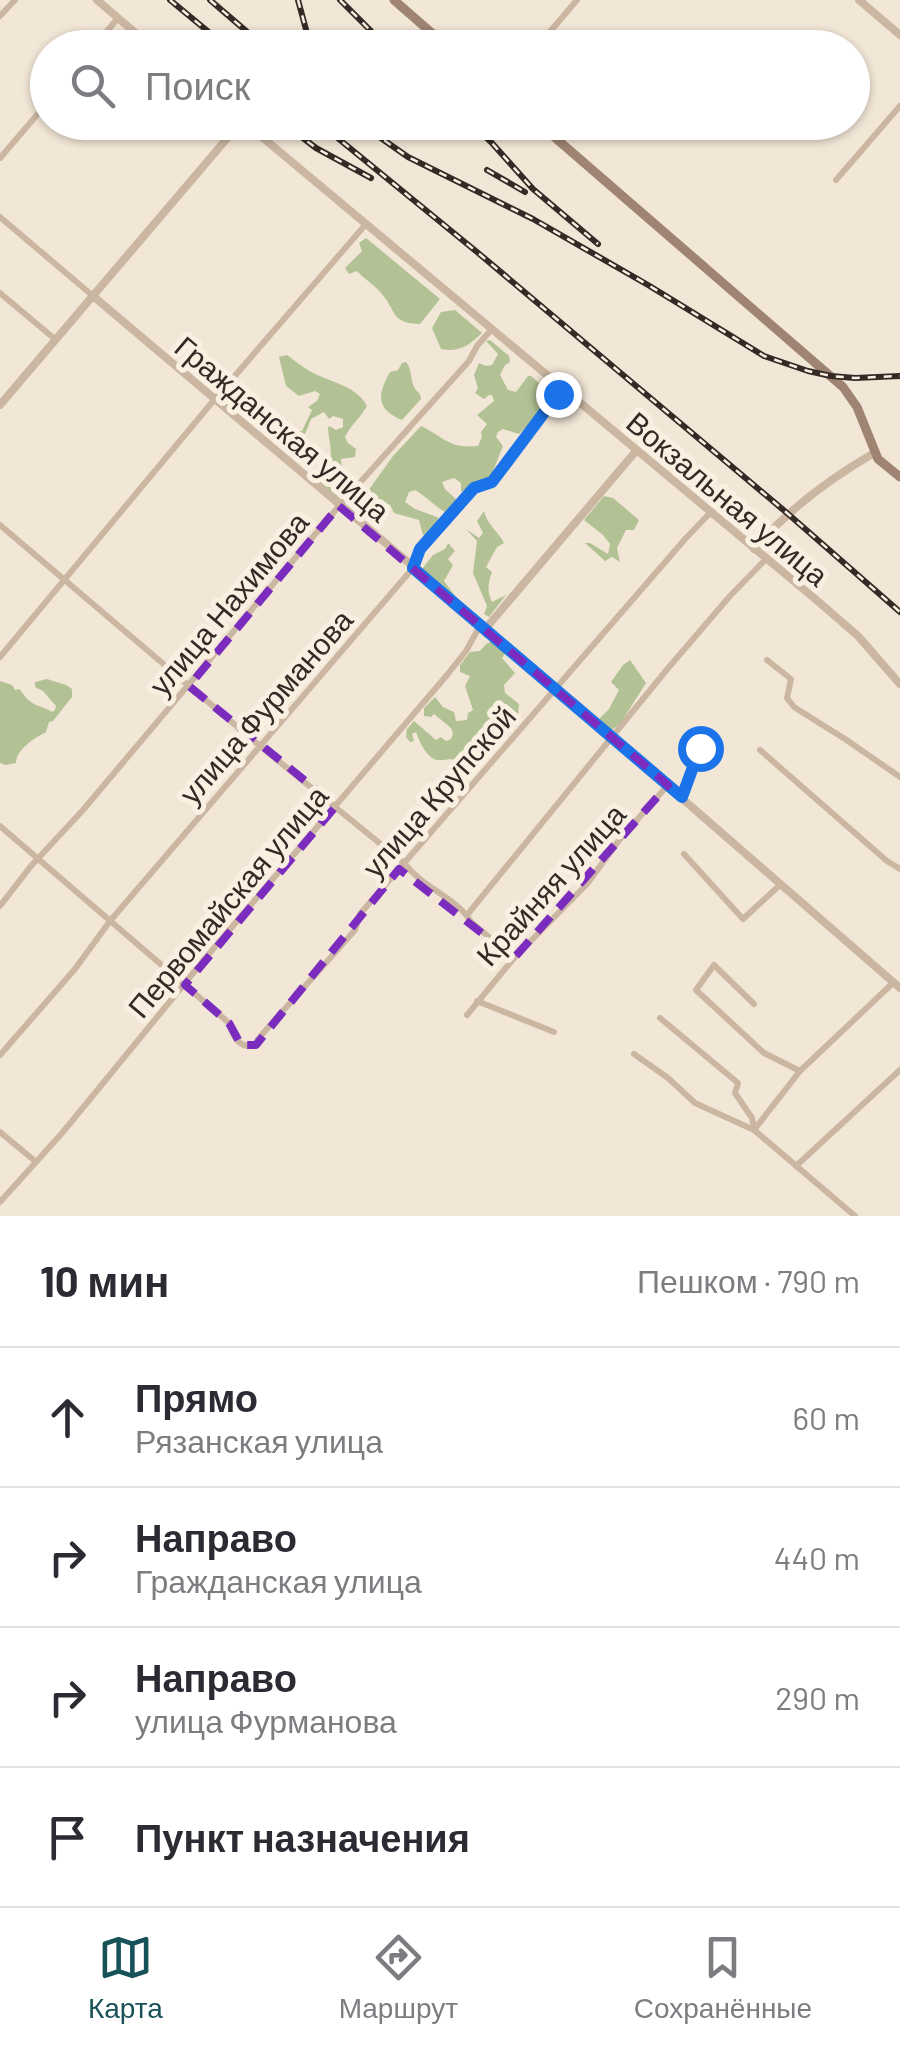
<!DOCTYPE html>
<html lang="ru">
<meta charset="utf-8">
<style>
:root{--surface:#fff;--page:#f2f2f3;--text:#2b2b33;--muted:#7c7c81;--line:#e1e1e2;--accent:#185259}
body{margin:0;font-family:Barlow,sans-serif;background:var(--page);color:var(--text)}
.stop{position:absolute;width:30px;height:30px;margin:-22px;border:8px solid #1a73e8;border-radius:50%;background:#fff}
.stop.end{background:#1a73e8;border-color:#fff;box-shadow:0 2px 10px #0008}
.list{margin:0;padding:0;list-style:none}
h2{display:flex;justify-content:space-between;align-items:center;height:130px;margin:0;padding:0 40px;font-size:42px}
h2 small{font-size:32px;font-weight:400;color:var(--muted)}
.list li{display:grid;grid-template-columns:65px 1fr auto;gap:30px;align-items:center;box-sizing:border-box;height:140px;padding:0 40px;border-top:2px solid var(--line)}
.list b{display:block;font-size:38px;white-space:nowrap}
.list p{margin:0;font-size:32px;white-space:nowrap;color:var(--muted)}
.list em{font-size:32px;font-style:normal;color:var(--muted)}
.icon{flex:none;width:55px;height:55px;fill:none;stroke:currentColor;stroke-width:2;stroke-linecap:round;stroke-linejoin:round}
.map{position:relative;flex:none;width:900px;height:1216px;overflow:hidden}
.search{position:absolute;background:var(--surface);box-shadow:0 2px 8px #0004;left:30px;right:30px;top:30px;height:110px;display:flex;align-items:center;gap:25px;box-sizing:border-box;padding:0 35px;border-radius:55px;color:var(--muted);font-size:38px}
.sheet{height:690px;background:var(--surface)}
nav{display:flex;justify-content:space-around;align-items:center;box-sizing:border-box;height:140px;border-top:2px solid var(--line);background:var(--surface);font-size:28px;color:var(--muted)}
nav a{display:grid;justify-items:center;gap:5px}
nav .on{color:var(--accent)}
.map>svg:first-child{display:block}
</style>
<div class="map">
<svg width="900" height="1216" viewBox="0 0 900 1216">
<rect width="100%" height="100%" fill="#f2e6d6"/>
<g fill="#b2c295">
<path d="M 366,238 L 440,299 L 420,324 C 391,324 396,310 382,294 C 375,285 365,280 357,271 L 349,274 L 345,268 L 362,251 L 359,243 Z"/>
<path d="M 455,310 L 482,333 C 470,345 458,353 441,349 L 432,328 L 441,312 Z"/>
<path d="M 490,340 L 509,356 L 510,362 L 505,365 L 500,375 L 508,390 L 516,392 L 528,376 L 531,376 L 553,395 L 528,428 L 524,429 L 519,434 L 503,429 L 498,432 L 496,437 L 503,446 C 489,480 496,476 461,492 L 461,483 L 454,478 L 442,482 L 445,489 L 459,502 L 448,513 C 438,510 426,496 415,490 L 409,492 L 405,502 L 415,509 L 437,517 L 441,522 L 428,536 L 423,535 L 419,520 L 394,513 L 390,505 L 374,497 L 368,491 L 393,456 L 421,426 C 444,437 449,449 478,446 L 482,437 L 481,432 L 487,424 L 477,415 L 494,401 L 492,395 L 489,395 L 484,399 L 475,393 L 478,388 L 474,375 L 479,363 L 486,366 L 492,365 L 498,354 L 486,341 Z"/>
<path d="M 287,355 C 294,360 301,366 308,370 C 327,382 357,385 367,406 C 360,418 351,425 345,437 L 348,443 L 356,449 L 355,457 L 341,459 L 342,470 L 353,477 L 341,492 L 343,493 L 353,485 L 341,500 L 310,477 L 311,473 C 340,468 329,448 328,428 L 329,426 L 336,430 L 343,427 L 343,419 L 333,416 L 329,419 L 324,412 L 311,419 L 305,434 L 295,435 L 291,441 L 294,431 L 302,431 L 312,410 L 308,407 L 317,401 L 320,394 L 315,391 L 299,396 L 286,386 L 279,357 Z"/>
<path d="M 406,362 C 415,374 407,382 420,394 L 421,399 L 402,420 C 376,409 377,395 390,372 L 398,370 L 402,363 Z"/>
<polygon points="604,496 613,498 639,520 634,530 626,530 617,548 620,562 612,557 605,561 585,543 590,543 608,554 610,544 603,535 584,520"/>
<path d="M 484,511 C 487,525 498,531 504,543 L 497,547 L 486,567 L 492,572 C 488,583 487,592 492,602 L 506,595 L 489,617 L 484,614 L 487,606 L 473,573 L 477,541 L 466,529 L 479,538 L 483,533 L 477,521 Z"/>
<polygon points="448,543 455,551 448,559 453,565 444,581 458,600 422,569 433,555 445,549"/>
<path d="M 495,640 L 502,645 L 506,652 L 502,658 L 515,673 L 504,685 L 505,693 L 519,704 L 518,716 L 506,727 L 480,762 L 476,762 L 473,758 L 461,768 L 452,759 C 447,759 442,761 437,760 C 427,758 419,741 416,732 L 412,734 L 414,741 L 410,742 L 406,737 L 407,729 L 414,721 L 436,740 L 441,737 L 446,741 L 451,739 L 453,733 L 451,728 L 434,714 L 431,717 L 424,716 L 424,708 L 435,697 L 443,707 L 454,712 L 456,721 L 467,720 L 468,713 L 473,710 L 465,686 L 470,676 L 460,672 L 460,665 L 470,652 L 480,651 L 486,644 Z"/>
<polygon points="630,660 646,683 620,724 610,731 600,724 600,718 609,709 619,690 611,682 623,665"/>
<path d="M 47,679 L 66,685 L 72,689 L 72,697 L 53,721 L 49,722 L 46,732 C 34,738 16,750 16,763 L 6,765 L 0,763 L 0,681 L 12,685 L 15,690 L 19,689 C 24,694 26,699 31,702 C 38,707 45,707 52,712 L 55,710 L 56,706 L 43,691 L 35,687 L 35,682 Z"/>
</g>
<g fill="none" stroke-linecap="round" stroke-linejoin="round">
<g stroke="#cbb6a2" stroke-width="6">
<polyline points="0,16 15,0"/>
<polyline points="93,48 118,18"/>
<polyline points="536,48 577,0"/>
<polyline points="0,158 48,102"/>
<polyline points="836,180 900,106"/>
<polyline points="0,217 93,296"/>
<polyline points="0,293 56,340"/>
<path d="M 0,525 L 260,746 L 404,863 C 423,888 457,898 471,922 L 514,958"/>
<polyline points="0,657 214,400 366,224"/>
<polyline points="767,660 791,679 787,698 794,707 845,739 900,777"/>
<polyline points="760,750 887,861 900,869"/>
<polyline points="683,797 701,748"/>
<path d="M 0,826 L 229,1023 C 233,1037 240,1050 256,1045 L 258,1039 L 355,930 L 360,914 L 686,538 L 710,513"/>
<polyline points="684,854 743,919 781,884"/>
<polyline points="0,906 31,866 83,810 339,506 469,361 477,346 491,330"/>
<polyline points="467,915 669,667 730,596 766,559"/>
<polyline points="477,1001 554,1032"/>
<polyline points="754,1004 714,965 696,990 764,1053 800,1071"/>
<polyline points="467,1015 514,958 587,884 620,839 668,785"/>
<polyline points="660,1018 738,1083 735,1093 752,1118 754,1128"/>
<polyline points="634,1054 668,1078 695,1103 754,1130 855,1216"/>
<polyline points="0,1055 75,969 110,921 413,568 420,549 475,488 493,482 561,389"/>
<polyline points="754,1130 800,1071 894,982"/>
<polyline points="0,1132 35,1161"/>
<polyline points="796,1166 900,1070"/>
<polyline points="0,1202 63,1132 208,955 447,675 466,651 481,624"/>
</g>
<g stroke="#cbb6a2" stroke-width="8">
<polyline points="97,0 153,48"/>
<polyline points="859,0 900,35"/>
<polyline points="244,122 820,603 858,636 900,684"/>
<polyline points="93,296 486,628 900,988"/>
<polyline points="0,405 241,122"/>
<path d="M 754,549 C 788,510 829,479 874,453"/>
<polyline points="486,628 636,451"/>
</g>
<g stroke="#9f8473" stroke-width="9">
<polyline points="394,0 449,48"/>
<polyline points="537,122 843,387 857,407 878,459 900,477"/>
</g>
<g stroke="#352a25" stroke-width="6">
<g id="rail">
<polyline points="170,0 228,48"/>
<polyline points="210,0 266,48"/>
<polyline points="298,0 311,48"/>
<polyline points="340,0 388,48"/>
<polyline points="282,122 316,148 371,178"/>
<polyline points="318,122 477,252 787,513 900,612"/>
<polyline points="358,122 408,157 533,219 648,285 764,356 808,371 831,376 855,378 900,376"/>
<polyline points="469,122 491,142 533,189 598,244"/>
<polyline points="487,170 525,192"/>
</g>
</g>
<use href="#rail" stroke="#faf0e2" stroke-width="2.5" stroke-dasharray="8" stroke-linecap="butt"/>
</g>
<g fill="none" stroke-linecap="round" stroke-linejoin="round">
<polyline stroke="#1a73e8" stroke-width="12" points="558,394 492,482 474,488 420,549 413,568 682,797 700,748"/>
</g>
<path fill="none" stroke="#7b2cbf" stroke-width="8" stroke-dasharray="20 12" stroke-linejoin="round" d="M 339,506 L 668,785 L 514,958 L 399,869 L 256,1045 L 241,1045 L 229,1023 L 185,985 L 336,806 L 189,686 Z"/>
<g text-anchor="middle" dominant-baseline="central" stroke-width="10" stroke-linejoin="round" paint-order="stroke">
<g font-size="30" fill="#352a25" stroke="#faf0e2">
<text transform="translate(283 428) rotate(40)">Гражданская улица</text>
<text transform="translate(728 498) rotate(40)">Вокзальная улица</text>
<text transform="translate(228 603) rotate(-50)">улица Нахимова</text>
<text transform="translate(265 706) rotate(-49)">улица Фурманова</text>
<text transform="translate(438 791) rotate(-49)">улица Крупской</text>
<text transform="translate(550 884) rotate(-48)">Крайняя улица</text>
<text transform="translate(227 901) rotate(-50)">Первомайская улица</text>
</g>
</g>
</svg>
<div class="stop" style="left:700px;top:748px"></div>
<div class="stop end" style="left:558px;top:394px"></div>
<div class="search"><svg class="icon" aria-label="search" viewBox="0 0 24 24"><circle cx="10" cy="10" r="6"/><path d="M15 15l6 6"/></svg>Поиск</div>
</div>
<section class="sheet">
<h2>10 мин<small>Пешком · 790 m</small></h2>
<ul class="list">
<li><svg class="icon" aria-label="ahead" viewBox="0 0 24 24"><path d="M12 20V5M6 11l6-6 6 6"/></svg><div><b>Прямо</b><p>Рязанская улица</p></div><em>60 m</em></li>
<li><svg class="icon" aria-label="right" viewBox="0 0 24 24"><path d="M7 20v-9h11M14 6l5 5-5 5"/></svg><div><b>Направо</b><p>Гражданская улица</p></div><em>440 m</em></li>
<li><svg class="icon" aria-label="right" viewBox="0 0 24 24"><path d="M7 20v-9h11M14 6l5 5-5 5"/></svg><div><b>Направо</b><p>улица Фурманова</p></div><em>290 m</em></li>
<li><svg class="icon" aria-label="arrive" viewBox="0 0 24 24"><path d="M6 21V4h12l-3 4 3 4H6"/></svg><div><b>Пункт назначения</b></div></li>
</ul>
</section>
<nav>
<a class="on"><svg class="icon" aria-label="map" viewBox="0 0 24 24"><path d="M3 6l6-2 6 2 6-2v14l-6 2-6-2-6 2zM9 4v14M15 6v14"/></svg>Карта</a>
<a><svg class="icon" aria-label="directions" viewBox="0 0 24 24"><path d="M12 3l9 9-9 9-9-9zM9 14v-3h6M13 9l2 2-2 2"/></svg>Маршрут</a>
<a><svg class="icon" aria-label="saved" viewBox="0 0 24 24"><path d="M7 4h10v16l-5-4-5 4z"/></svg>Сохранённые</a>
</nav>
